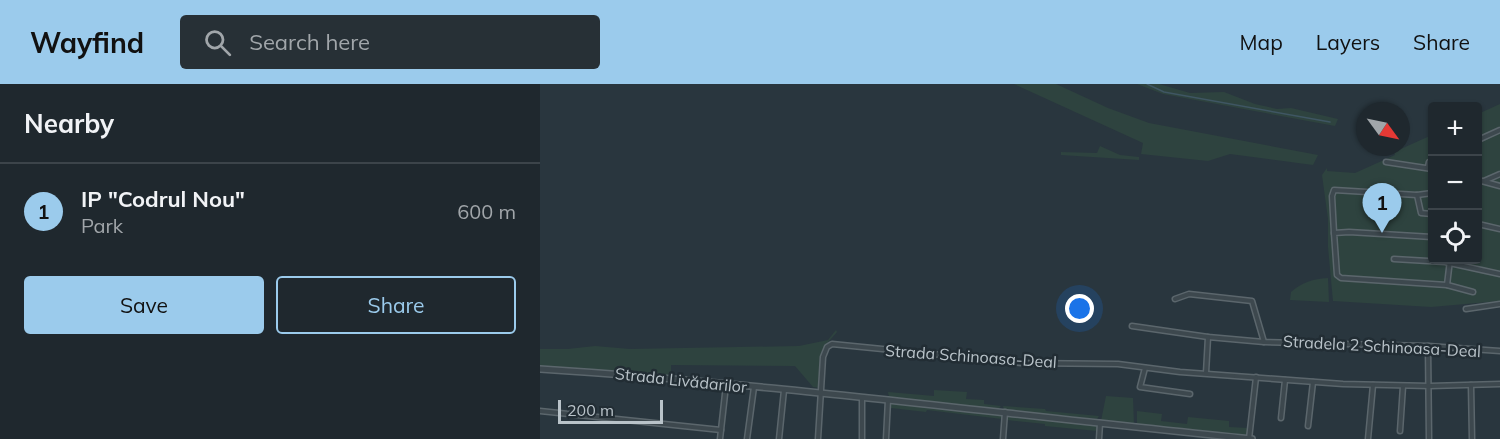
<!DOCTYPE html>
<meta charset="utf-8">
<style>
:root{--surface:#1f282e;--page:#273036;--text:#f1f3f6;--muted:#a1a6aa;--line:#3c444a;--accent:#9bcbec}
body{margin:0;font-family:Mulish,sans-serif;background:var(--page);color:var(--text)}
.controls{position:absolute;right:18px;top:18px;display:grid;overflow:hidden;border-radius:6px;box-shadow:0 2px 4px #0004}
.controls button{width:54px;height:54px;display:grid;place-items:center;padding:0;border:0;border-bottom:2px solid var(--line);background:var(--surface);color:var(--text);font:30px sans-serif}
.compass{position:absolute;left:816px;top:18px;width:54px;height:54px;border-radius:50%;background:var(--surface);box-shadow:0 2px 4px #0004;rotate:123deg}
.scale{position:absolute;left:18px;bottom:15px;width:105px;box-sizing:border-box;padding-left:6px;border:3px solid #b9c3c9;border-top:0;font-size:16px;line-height:21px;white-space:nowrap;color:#b9c3c9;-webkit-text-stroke:4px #222d34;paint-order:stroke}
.you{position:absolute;left:540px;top:225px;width:21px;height:21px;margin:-15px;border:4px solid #fff;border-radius:50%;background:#1a73e8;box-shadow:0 0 0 9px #1a73e833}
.badge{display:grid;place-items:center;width:39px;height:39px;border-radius:50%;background:var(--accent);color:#111;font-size:20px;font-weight:700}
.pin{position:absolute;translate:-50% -50px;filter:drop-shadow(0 2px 3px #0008)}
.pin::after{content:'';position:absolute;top:32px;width:21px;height:18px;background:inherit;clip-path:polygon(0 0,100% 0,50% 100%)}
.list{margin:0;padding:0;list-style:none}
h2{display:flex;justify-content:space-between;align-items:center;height:78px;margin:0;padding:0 24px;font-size:26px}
h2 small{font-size:20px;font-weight:400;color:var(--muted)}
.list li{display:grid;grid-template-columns:39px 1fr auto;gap:18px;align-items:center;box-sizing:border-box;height:96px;padding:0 24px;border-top:2px solid var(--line)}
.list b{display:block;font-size:22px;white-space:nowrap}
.list p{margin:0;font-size:20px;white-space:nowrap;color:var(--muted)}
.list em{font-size:20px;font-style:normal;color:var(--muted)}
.actions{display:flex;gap:12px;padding:18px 24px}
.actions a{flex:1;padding:14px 0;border:2px solid var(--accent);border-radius:6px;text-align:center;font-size:21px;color:var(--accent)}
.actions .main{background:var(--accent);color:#111}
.icon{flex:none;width:33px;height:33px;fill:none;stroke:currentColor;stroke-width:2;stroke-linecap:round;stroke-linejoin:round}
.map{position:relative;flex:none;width:960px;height:355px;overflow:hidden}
header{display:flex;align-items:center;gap:36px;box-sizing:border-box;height:84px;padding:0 30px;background:var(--accent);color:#111}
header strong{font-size:28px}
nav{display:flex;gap:33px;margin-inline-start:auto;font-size:21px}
.search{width:420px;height:54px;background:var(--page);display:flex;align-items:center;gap:15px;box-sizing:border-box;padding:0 21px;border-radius:6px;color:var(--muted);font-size:22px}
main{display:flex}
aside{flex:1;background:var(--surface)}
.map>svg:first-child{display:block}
</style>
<header>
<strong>Wayfind</strong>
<div class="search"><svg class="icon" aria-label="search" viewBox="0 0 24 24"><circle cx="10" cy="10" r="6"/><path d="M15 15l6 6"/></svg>Search here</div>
<nav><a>Map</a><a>Layers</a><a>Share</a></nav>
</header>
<main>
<aside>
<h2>Nearby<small></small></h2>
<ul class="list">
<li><span class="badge">1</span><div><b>IP &quot;Codrul Nou&quot;</b><p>Park</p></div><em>600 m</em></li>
</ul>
<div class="actions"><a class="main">Save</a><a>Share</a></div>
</aside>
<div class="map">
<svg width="960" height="355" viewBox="0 0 960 355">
<rect width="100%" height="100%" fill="#29363e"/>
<g fill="#2e433f">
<polygon points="474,0 516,0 568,24 609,39 778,71 773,81 690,70 668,77 601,70 603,59"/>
<polygon points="597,0 619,0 650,9 684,8 715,20 737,25 751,24 798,35 795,42 623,10"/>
<polygon points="960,20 960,217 891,223 793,217 788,163 788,135 782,91 787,84 787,87 815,89 855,71 854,68 892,51 892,176 938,176 938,30"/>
<polygon points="560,62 580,71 599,73 599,76 521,71 521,68 557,69"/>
<path d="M 788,194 L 789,218 L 750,216 L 751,208 C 763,198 772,195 788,194 Z"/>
<polygon points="296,246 297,248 283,264 281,271 280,304 273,303 255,282 131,281 131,293 0,283 0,265 28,265 55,262 90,265 259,262 288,256"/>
<polygon points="394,306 427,308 426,315 444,316 444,320 461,322 458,325 349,313 348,308 394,312"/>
<polygon points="566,312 593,314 594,341 561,337"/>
<polygon points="351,318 462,329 462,335 387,326 386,328 351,324"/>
<polygon points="463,322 505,325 506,327 559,332 557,335 464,326"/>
<polygon points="597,327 622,330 621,337 647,340 648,333 689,337 689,343 709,344 707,353 597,341"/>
<polygon points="467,331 557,340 557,347 505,342 505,340 467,336"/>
</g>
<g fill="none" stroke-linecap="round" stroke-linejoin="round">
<polyline stroke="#3f5663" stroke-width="1.5" points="607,0 624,8 790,38"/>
<g stroke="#5b666c" stroke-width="7">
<g id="minor">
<polyline points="938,56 960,46"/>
<polyline points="846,78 892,85"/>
<polyline points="888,83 889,78 892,77"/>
<polyline points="938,96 960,102"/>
<polyline points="944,97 960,90"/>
<polyline points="877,111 881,129 892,130"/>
<polyline points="938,140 960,145"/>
<polyline points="794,149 792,112 794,106 877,111 892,109"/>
<polyline points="892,153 809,148 794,149 797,191 801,194 907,201 933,208"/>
<polyline points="854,175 905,178 960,190"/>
<polyline points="907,201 910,176"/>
<polyline points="635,215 649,210 712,217 724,258"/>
<polyline points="926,225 960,220"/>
<polyline points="592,242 668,253 724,258 888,262 960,267"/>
<polyline points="888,262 889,355"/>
<polyline points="605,284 600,303 650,310"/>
<polyline points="666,289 668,253"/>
<polyline points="931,301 932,355"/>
<polyline points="0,327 181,346"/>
<polyline points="741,334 745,296"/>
<polyline points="768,342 773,298"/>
<polyline points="860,347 863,302"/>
<polyline points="180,355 186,301"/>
<polyline points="207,355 214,303"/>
<polyline points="239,355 244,306"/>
<polyline points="278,355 283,273 287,263 292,260 482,279 578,280 640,288 803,300 890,302 960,300"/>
<polyline points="322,355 322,314"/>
<polyline points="346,355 348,316"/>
<polyline points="463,355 465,328"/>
<polyline points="559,355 560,339"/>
<polyline points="709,355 716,293"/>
<polyline points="828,355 833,301"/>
</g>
</g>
<g stroke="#5b666c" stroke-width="8">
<path id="tertiary" d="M 0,285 C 238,300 475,332 712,355"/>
</g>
<use href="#minor" stroke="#3d484e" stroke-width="4"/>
<use href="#tertiary" stroke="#3d484e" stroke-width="5"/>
</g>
<g text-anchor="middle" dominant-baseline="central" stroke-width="5" stroke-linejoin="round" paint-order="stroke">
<g font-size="16" fill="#b9c3c9" stroke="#222d34">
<text transform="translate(842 262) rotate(3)">Stradela 2 Schinoasa-Deal</text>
<text transform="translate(431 272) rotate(4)">Strada Schinoasa-Deal</text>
<text transform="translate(141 296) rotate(6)">Strada Livădarilor</text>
</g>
</g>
</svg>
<div class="controls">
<button>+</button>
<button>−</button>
<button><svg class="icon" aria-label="locate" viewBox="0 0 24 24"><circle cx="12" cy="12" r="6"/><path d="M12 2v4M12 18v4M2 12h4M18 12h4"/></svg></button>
</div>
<svg class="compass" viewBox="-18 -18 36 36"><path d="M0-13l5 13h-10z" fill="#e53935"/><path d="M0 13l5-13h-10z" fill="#a1a6aa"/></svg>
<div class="scale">200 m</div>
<div class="you"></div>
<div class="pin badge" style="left:842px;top:149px">1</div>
</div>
</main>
